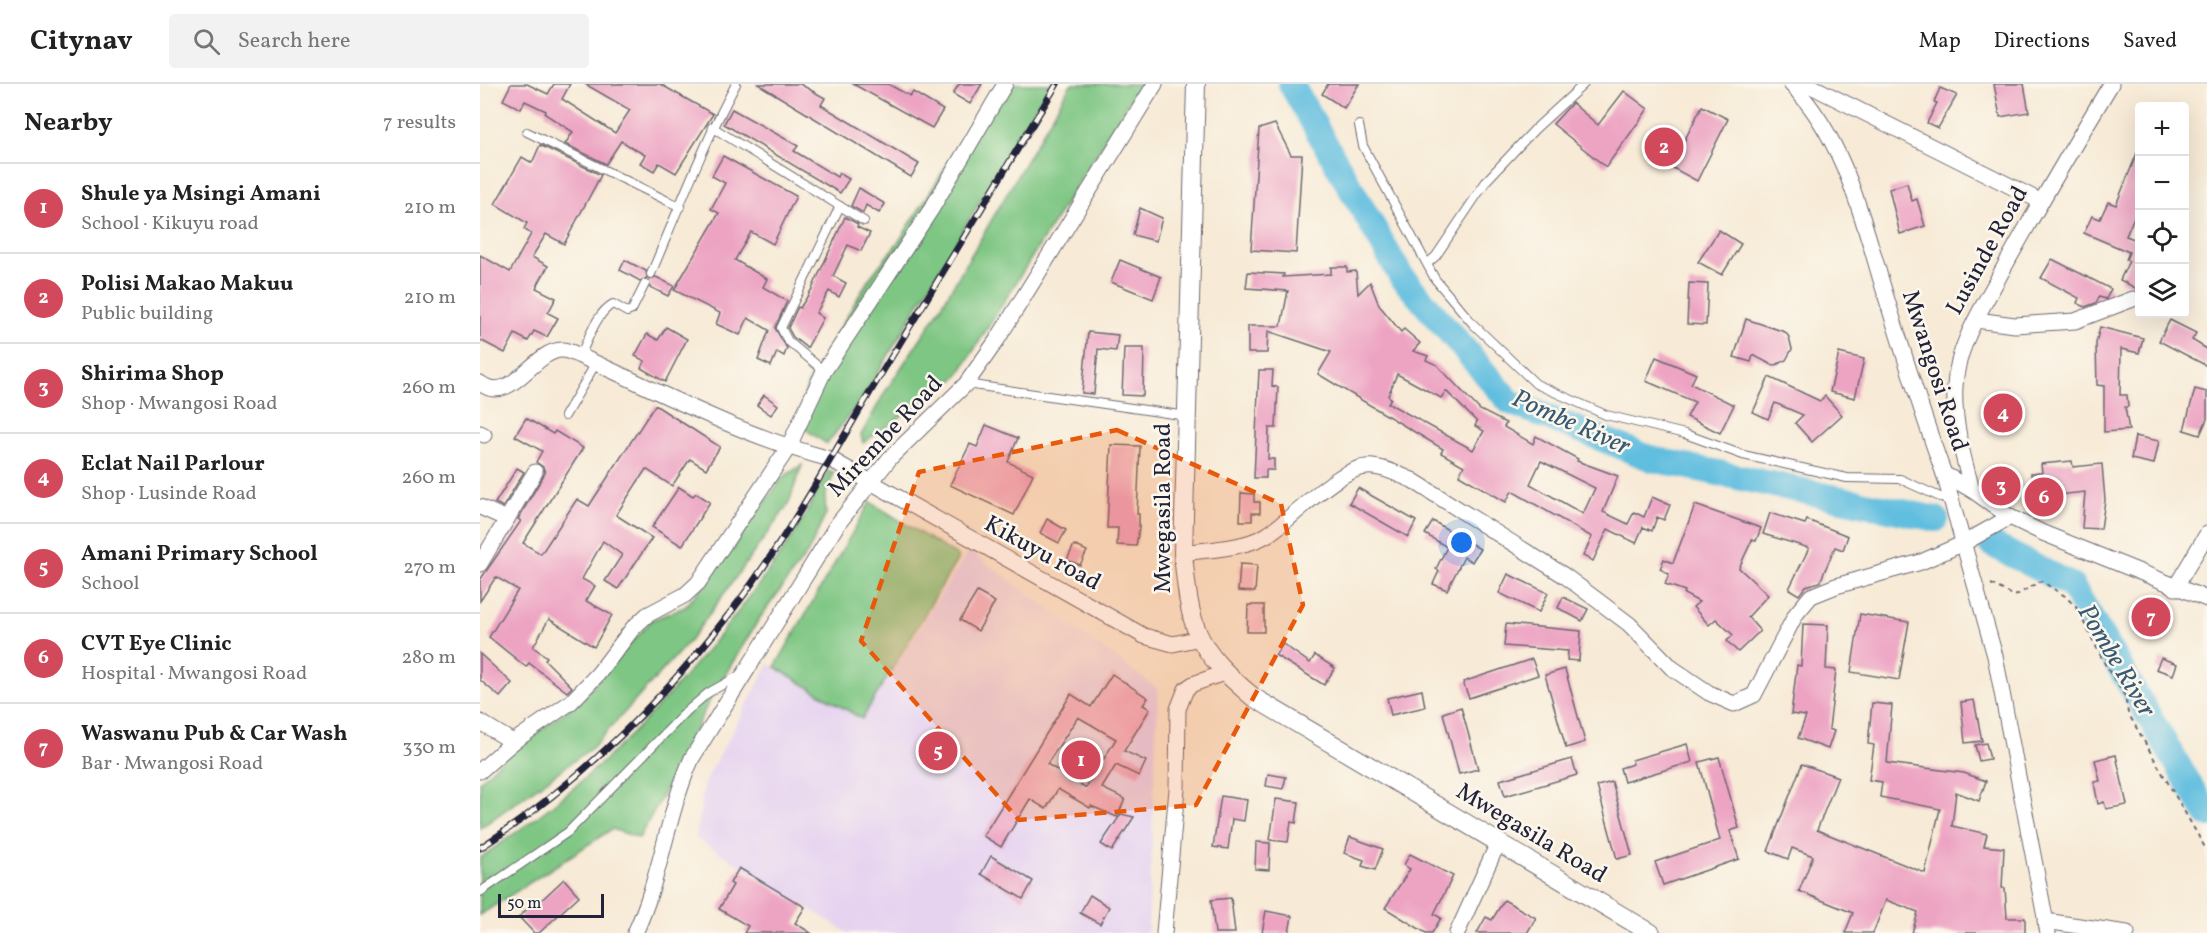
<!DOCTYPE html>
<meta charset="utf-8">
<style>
:root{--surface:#fff;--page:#f2f2f2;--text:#222;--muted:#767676;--line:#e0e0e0;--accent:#d1495b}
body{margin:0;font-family:Vollkorn,serif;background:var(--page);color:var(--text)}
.controls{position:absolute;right:18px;top:18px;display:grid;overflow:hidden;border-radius:6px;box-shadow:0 6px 24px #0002}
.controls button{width:54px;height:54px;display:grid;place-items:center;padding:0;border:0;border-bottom:2px solid var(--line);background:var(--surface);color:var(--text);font:30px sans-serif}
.scale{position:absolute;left:18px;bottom:15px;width:106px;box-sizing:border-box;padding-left:6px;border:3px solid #22223b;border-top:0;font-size:16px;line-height:21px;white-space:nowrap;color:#22223b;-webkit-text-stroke:4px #fbf7ec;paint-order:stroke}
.you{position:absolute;left:982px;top:459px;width:21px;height:21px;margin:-15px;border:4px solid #fff;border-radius:50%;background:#1a73e8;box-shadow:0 0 0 9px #1a73e833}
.badge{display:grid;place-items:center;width:39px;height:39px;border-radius:50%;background:var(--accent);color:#fff;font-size:20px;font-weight:700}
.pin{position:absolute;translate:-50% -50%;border:3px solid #fff;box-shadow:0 2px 6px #0006}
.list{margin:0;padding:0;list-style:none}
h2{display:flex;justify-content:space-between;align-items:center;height:78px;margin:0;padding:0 24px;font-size:26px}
h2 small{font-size:20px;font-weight:400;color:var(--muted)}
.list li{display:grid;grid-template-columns:39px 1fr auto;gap:18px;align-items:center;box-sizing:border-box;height:90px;padding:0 24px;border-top:2px solid var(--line)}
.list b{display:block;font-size:22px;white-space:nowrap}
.list p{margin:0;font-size:20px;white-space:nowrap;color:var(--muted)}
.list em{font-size:20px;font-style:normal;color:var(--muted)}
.icon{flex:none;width:33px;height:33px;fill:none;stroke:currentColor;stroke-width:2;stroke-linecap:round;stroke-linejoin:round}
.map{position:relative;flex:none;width:1727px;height:849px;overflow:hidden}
header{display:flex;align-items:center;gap:36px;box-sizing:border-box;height:84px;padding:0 30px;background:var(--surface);border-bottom:2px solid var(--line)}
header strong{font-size:28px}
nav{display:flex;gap:33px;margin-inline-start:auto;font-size:21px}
.search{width:420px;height:54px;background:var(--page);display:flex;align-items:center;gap:15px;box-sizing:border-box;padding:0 21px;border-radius:6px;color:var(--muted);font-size:22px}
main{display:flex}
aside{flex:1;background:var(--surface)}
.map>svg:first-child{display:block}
</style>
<header>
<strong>Citynav</strong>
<div class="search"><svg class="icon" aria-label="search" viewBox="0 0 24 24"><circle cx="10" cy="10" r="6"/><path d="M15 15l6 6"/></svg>Search here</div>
<nav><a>Map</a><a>Directions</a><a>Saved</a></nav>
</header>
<main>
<aside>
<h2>Nearby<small>7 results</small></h2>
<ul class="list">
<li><span class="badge">1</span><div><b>Shule ya Msingi Amani</b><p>School · Kikuyu road</p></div><em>210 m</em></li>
<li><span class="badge">2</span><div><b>Polisi Makao Makuu</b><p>Public building</p></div><em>210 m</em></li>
<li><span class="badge">3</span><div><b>Shirima Shop</b><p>Shop · Mwangosi Road</p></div><em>260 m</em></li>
<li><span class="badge">4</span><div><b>Eclat Nail Parlour</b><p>Shop · Lusinde Road</p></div><em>260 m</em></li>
<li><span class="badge">5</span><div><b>Amani Primary School</b><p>School</p></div><em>270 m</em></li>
<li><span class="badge">6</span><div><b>CVT Eye Clinic</b><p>Hospital · Mwangosi Road</p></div><em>280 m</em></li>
<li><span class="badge">7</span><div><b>Waswanu Pub &amp; Car Wash</b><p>Bar · Mwangosi Road</p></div><em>330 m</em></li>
</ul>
</aside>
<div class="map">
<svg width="1727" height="849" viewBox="0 0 1727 849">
<rect width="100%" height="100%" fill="#fbf7ec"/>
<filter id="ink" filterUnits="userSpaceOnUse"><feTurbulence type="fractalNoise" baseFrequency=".0167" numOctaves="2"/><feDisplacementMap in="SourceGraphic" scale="12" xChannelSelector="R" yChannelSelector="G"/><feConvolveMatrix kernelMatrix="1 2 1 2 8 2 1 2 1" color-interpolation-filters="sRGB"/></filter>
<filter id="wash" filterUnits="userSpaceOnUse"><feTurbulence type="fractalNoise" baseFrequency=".008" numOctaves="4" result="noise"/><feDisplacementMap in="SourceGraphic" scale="24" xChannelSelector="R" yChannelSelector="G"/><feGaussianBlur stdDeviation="1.35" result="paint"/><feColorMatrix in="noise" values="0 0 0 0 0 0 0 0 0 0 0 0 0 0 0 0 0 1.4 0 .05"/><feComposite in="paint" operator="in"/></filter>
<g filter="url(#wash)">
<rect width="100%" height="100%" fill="#f7ead6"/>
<polygon fill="#e6d3f0" points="489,466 678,605 668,849 368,849 216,754 224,700 289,580 382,634"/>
<g fill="#7ec683" stroke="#50745f" stroke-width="1.5">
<polygon points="518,0 570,0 386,309 347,360 316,339 329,296 389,195 420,156"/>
<polygon points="591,0 660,0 477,293 383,359 381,351 405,308 455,233"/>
<polygon points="322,381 308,421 212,554 113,663 0,744 0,697 26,672 98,618 172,536 205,523 241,480 303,393"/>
<path d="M 348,387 L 354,389 L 345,412 L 346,430 L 328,468 L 279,535 L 229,617 L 199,681 L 159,754 L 132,745 L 0,831 L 0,774 C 25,756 50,739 74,720 C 159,653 250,545 311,455 C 325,434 336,409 348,387 Z"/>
<polygon points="390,418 479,473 382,635 295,583"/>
</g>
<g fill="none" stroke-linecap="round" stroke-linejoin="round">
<g stroke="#61bedf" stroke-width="26">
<polyline points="811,0 921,192 1030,318 1172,375 1456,435"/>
<polyline points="1511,460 1591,501 1727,730"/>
</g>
</g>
<g id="blocks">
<g fill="#eda4c3" fill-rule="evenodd">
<polygon points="31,0 47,0 68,10 74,0 90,0 82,15 135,49 150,26 105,0 180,0 233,30 196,89 179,79 174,87 160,79 165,71 141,57 126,80 85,60 93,48 65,30 66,27 45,17 41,25 23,16"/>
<polygon points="278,0 320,0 345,14 341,21 439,80 431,93"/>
<polygon points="373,0 408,0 430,12 433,8 463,26 452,44"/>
<polygon points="479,0 502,0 490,20 473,10"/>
<polygon points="848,0 879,0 864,24 842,10"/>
<polygon points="1514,0 1544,0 1549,28 1520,33"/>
<polygon points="1460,4 1477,11 1458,44 1447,39 1457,19 1454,18"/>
<polygon points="1144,7 1168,25 1126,83 1073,40 1092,19 1118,41"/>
<polygon points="1222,22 1248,35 1217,97 1191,83"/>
<polygon points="252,25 318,62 314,67 357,93 359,89 369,95 360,109 244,40"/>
<polygon points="795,40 811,71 822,71 816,169 771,166 779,45"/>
<polygon points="60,61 121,91 84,160 66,150 52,173 68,182 56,204 76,214 68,229 78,234 67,253 54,247 48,257 35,250 25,269 0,256 0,171 30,188 51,150 44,145 47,139 15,120 42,73 52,79"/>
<polygon points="1659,64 1659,121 1646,152 1654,155 1659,144 1659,206 1640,196 1649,177 1646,176 1649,168 1604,149 1612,132 1620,135 1628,118 1636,121"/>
<polygon points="243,72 316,112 293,160 271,148 255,176 287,195 283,203 307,217 295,244 307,264 304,272 297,268 291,282 278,276 289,246 268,234 260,251 236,240 240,229 194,206 239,129 231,125 245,99 232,92"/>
<polygon points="1427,99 1432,117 1437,115 1445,142 1420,150 1409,105"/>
<polygon points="379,104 405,120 399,129 386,121 383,129 371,122"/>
<polygon points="660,124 682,134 676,157 653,151"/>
<polygon points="365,133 378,140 377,143 390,149 381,167 368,161 353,192 366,199 359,213 349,207 336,229 343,234 327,264 313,253 308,244 318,223 320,224 332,205"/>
<polygon points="1239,146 1261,160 1242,191 1218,178"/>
<polygon points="1572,175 1631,205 1626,215 1619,213 1616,219 1605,223 1597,219 1599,214 1561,194"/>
<polygon points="145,176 166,187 167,194 160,197 140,186"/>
<polygon points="640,176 681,193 673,215 631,198"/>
<path d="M 851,183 L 867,183 L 867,188 L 876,187 L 878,210 L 890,198 L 899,221 L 921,248 L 924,245 L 940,259 L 933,267 L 948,272 L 946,276 L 957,281 L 1000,326 L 1026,339 L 1024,343 L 1053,360 L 1056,352 L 1098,375 L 1097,377 L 1138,392 L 1123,428 L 1148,440 L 1154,428 L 1164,433 L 1172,413 L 1190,421 L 1184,436 L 1177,433 L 1172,447 L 1163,443 L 1156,459 L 1128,445 L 1113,477 L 1103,472 L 1112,453 L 1032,407 L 1026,418 L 979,391 L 984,382 L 961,369 L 963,365 L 838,290 L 851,268 L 788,247 L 787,269 L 768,269 L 768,242 L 801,242 L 808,207 L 766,204 L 768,188 L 804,190 L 803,193 L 851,190 ZM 917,290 L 961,314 L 966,307 L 997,338 L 995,342 L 1004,347 L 993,366 L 908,319 L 911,314 L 908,312 ZM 1061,377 L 1115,404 L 1103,430 L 1050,400 Z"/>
<polygon points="176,193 194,202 188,212 170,203 169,195"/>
<polygon points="1209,199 1228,200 1226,241 1207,240"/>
<polygon points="1266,235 1305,248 1309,253 1312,265 1306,276 1294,282 1273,271 1271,278 1254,273"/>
<polygon points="1690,236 1716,249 1712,256 1727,265 1727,282 1679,257"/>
<polygon points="186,243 207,255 185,298 161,284 165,277 155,272 167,250 178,256"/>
<polygon points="1620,243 1663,254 1659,269 1641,265 1640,311 1647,311 1648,323 1645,323 1649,346 1624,348 1624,302 1617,301 1616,259"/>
<polygon points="608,248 638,251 636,267 618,265 614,310 602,309"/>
<polygon points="644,264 664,264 663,312 642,311"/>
<polygon points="1359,269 1384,275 1375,314 1350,308"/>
<polygon points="1176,273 1216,290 1211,300 1254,321 1240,349 1207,333 1215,318 1166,297"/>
<polygon points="779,286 793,286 792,302 798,303 796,344 789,344 788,375 794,375 794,386 786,386 786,394 774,394"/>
<polygon points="1289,293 1340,317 1345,312 1362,331 1332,358 1315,339 1323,331 1295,319 1288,335 1273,328"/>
<polygon points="1715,305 1727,308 1727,335 1720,351 1704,346"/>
<polygon points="284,311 298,321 291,331 277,321"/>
<polygon points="175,321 240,363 226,385 210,375 192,402 166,385 136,431 172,454 138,505 125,497 142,471 123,457 102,495 115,502 106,517 132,531 114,563 69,535 53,563 67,573 65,576 92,603 87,608 49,579 46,583 9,553 38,506 16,493 0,517 0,496 41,437 38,435 65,389 63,383 56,378 62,367 35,352 46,334 73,350 75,347 103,364 43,459 61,470 97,415 109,422"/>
<polygon points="506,341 538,354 528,378 553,390 534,431 470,401 490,360 497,363"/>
<polygon points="1655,352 1679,357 1674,380 1651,375"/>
<polygon points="631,361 660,362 657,430 659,430 659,444 656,462 637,461 638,444 627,444"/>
<polygon points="1592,377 1593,383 1622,380 1625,416 1621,445 1602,444 1605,408 1568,412 1569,421 1554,422 1551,389 1562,389 1561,380"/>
<polygon points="37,384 44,388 23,423 15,419"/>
<polygon points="199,403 213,412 216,409 230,418 202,462 172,443"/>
<polygon points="878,404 936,437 928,453 869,419"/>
<polygon points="761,409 774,410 774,418 780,418 780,429 772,429 772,437 760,437"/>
<polygon points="1215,421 1281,444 1276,457 1272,456 1259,484 1288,511 1268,533 1280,547 1258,568 1247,557 1253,551 1236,535 1229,541 1213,523 1219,518 1204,510 1205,507 1185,500 1189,490 1180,485 1184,475 1193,479"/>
<polygon points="1290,429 1325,440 1327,436 1368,452 1363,466 1355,463 1340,498 1326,502 1319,511 1309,505 1329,464 1283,450"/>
<polygon points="567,435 586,446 579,459 560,449"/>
<polygon points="953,437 1000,465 992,478 984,473 967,506 953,500 959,487 956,485 967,463 945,450"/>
<polygon points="594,461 607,467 600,481 587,476"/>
<polygon points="760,480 777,481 775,508 758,507"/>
<polygon points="1028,490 1068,509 1059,528 1019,509"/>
<polygon points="497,508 515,518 498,547 480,536"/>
<polygon points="1083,513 1108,525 1102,537 1078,524"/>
<polygon points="768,521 784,521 784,548 767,548"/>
<polygon points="1380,530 1429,538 1419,596 1371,588"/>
<polygon points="1026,540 1101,547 1099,577 1087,576 1088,567 1024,562"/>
<polygon points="1323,540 1348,541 1346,585 1356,586 1349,645 1354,647 1348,665 1318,654 1326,632 1311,630 1317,581 1321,582"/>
<polygon points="803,560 830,579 835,571 855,584 844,601 795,571"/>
<polygon points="0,570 32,599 20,613 0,596"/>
<polygon points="1681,574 1697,580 1693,591 1676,585"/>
<polygon points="1052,575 1058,591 989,614 983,598"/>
<polygon points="1085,585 1105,658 1086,664 1065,591"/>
<path d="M 632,590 L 668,614 L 663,621 L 670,625 L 644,667 L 666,677 L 659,692 L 636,681 L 622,704 L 645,715 L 637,733 L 611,722 L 610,724 L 578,705 L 566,725 L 550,715 L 521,763 L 503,752 L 591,610 L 611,623 ZM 598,633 L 636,655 L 606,704 L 567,680 Z"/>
<polygon points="942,606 945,623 911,631 907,614"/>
<polygon points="1494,616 1502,657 1485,659 1481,618"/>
<polygon points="1392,619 1412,621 1407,679 1484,689 1506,697 1499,717 1476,708 1472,742 1507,750 1504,762 1524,764 1522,804 1525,804 1527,834 1545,834 1545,849 1432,849 1438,828 1406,816 1393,849 1365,849 1373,829 1319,807 1333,772 1312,764 1308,775 1288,767 1322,680 1358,693 1337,746 1445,789 1460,725 1400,713 1402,698 1389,696 1394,661 1388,660"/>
<polygon points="981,623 998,685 979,690 963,629"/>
<polygon points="1506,659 1510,675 1499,677 1495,661"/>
<polygon points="1207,660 1212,678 1144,698 1140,684 1153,680 1152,676"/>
<polygon points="1636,671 1647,721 1626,725 1624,718 1618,720 1614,698 1620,697 1615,676"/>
<polygon points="1239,673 1259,744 1250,747 1259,775 1183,801 1175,778 1240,756 1219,678"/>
<polygon points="1092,675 1097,691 1025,712 1020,696"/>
<polygon points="788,690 806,693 803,705 786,702"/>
<polygon points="1132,698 1152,771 1137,775 1117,702"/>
<polygon points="741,712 767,716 764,737 752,735 748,765 733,763"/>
<polygon points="796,715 819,718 816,739 811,738 808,758 790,756"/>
<polygon points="641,730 654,733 632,767 621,760"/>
<polygon points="870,753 903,765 895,786 882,782 884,776 864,769"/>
<polygon points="776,758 790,759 789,786 775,785"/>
<polygon points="930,770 973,792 954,830 961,834 952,849 946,849 905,824 930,785 924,781"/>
<polygon points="511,772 553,797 543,815 501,790"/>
<polygon points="259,784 325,823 315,839 331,849 264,849 268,842 239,825 253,801 250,799"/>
<polygon points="84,795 99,812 59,849 54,849 39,833 53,819 55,822"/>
<polygon points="610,811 629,823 620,840 600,829"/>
<polygon points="751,814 755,849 735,849 731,816"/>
<polygon points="1024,816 1056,834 1047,849 997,849 1006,833 1012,836"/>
<polygon points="786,827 812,832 809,849 782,849"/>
</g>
</g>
</g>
<g filter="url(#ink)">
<use href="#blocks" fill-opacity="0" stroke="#6d6871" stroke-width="1.5"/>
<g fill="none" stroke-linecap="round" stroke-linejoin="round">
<g stroke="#6d6871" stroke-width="10">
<g id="service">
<polyline points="879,41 883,62 955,195 993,240 1056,300 1126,331 1205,350 1263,371 1367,394 1420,395 1471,418"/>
<polyline points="232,43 384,137"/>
<polyline points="47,48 200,123"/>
<polyline points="948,179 956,172 1007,96 1055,45 1104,0"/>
<path d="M 171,190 C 198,126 223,61 256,0"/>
<path d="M 100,272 C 108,256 117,228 133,220 L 147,228 L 152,226 L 165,200"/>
<polyline points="344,287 308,257 301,244 360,122"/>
<polyline points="486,300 707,332"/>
<polyline points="85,332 116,279"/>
<polyline points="0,808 88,748 207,627 228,609 260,591"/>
</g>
</g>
<g stroke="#6d6871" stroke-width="17">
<g id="minor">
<path d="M 1311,0 C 1367,57 1384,142 1407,216 C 1425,274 1443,333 1464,390 L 1492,406 L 1530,433 L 1563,449 L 1727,515"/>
<polyline points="1327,0 1560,117"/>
<polyline points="1496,236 1535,241 1595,237 1653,215"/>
<path d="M 0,299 C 31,323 53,266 82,266 C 88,266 95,270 100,272 C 183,309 262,352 350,375 L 664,552 L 693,560 L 720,554"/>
<polyline points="0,349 4,351"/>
<polyline points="1464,390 1515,572 1568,849"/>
<path d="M 1492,406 C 1483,372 1473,338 1475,302 C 1477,261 1502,225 1521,189 C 1556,125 1593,63 1631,0"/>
<polyline points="0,423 27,435"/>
<path d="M 703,469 C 730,465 761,465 785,452 C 813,436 860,379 893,383 C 907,384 919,391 932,396 L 1085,492 L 1149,540 L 1192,584 L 1229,609 L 1254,620 L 1274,611 L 1316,530 L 1331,512 L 1356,502 L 1441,478 L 1484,459 L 1530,433"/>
<polyline points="0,480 55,388"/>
<polyline points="1695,504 1727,450"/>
<polyline points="0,638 33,658"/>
<polyline points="0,687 33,658 91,618 118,590 153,544 167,531 205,511 218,499 308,364 344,287 452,124 525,0"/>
<polyline points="1565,837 1647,849"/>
<path d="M 155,849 C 181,793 187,730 212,674 L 357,441 L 410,374 L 486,300 L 517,256 L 675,0"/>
<polyline points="684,849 697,705 698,625 706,605 713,600 744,589"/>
<polyline points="977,849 1018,759"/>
</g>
</g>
<g stroke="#6d6871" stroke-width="20">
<path id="tertiary" d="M 716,0 L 703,469 C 710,544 714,564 773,613 L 1171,849"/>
</g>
<polyline stroke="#6d6871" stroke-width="2" stroke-dasharray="4.5 4.5" stroke-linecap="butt" points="1511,500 1535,512 1561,497 1585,512 1596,523 1627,584 1645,612 1648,629 1727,767"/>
<use href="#service" stroke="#fff" stroke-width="8"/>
<use href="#minor" stroke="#fff" stroke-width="15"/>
<use href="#tertiary" stroke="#fff" stroke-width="18"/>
<g stroke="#22223b" stroke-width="7">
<path id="rail" d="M 0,764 C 96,702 180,619 250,529 C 306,457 351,373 398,295 C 458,197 517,98 577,0"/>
</g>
<use href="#rail" stroke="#fbf7ec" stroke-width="4.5" stroke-dasharray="14" stroke-linecap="butt"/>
</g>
</g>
<path fill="#e8590c" fill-opacity="0.2" stroke="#e8590c" stroke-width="4.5" stroke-dasharray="12 8" stroke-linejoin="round" d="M 637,346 L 801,420 L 823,521 L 716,721 L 539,736 L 381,557 L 439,388 Z"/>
<g text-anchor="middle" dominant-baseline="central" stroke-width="5" stroke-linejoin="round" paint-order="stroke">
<g font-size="24" fill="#22223b" stroke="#fbf7ec">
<text transform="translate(1508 167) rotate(-61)">Lusinde Road</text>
<text transform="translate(1454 287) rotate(72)">Mwangosi Road</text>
<text transform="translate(406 353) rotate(-47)">Mirembe Road</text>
<text transform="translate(684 424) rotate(-90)">Mwegasila Road</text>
<text transform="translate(562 470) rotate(29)">Kikuyu road</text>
<text transform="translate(1051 750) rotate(31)">Mwegasila Road</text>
</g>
<g font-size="26" font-style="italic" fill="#385974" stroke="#fbf7ec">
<text transform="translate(1091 339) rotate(24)">Pombe River</text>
<text transform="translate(1636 577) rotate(59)">Pombe River</text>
</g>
</g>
</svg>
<div class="controls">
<button>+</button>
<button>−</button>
<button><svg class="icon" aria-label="locate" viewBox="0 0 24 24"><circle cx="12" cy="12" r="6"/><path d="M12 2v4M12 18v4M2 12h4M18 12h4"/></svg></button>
<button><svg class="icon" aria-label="layers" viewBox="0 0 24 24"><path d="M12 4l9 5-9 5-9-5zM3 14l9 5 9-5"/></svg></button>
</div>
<div class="scale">50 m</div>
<div class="you"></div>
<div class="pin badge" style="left:601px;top:676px">1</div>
<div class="pin badge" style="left:1184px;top:63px">2</div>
<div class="pin badge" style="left:1521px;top:402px">3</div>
<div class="pin badge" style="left:1523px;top:329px">4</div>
<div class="pin badge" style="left:458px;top:667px">5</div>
<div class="pin badge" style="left:1564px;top:413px">6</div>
<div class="pin badge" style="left:1671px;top:533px">7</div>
</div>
</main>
